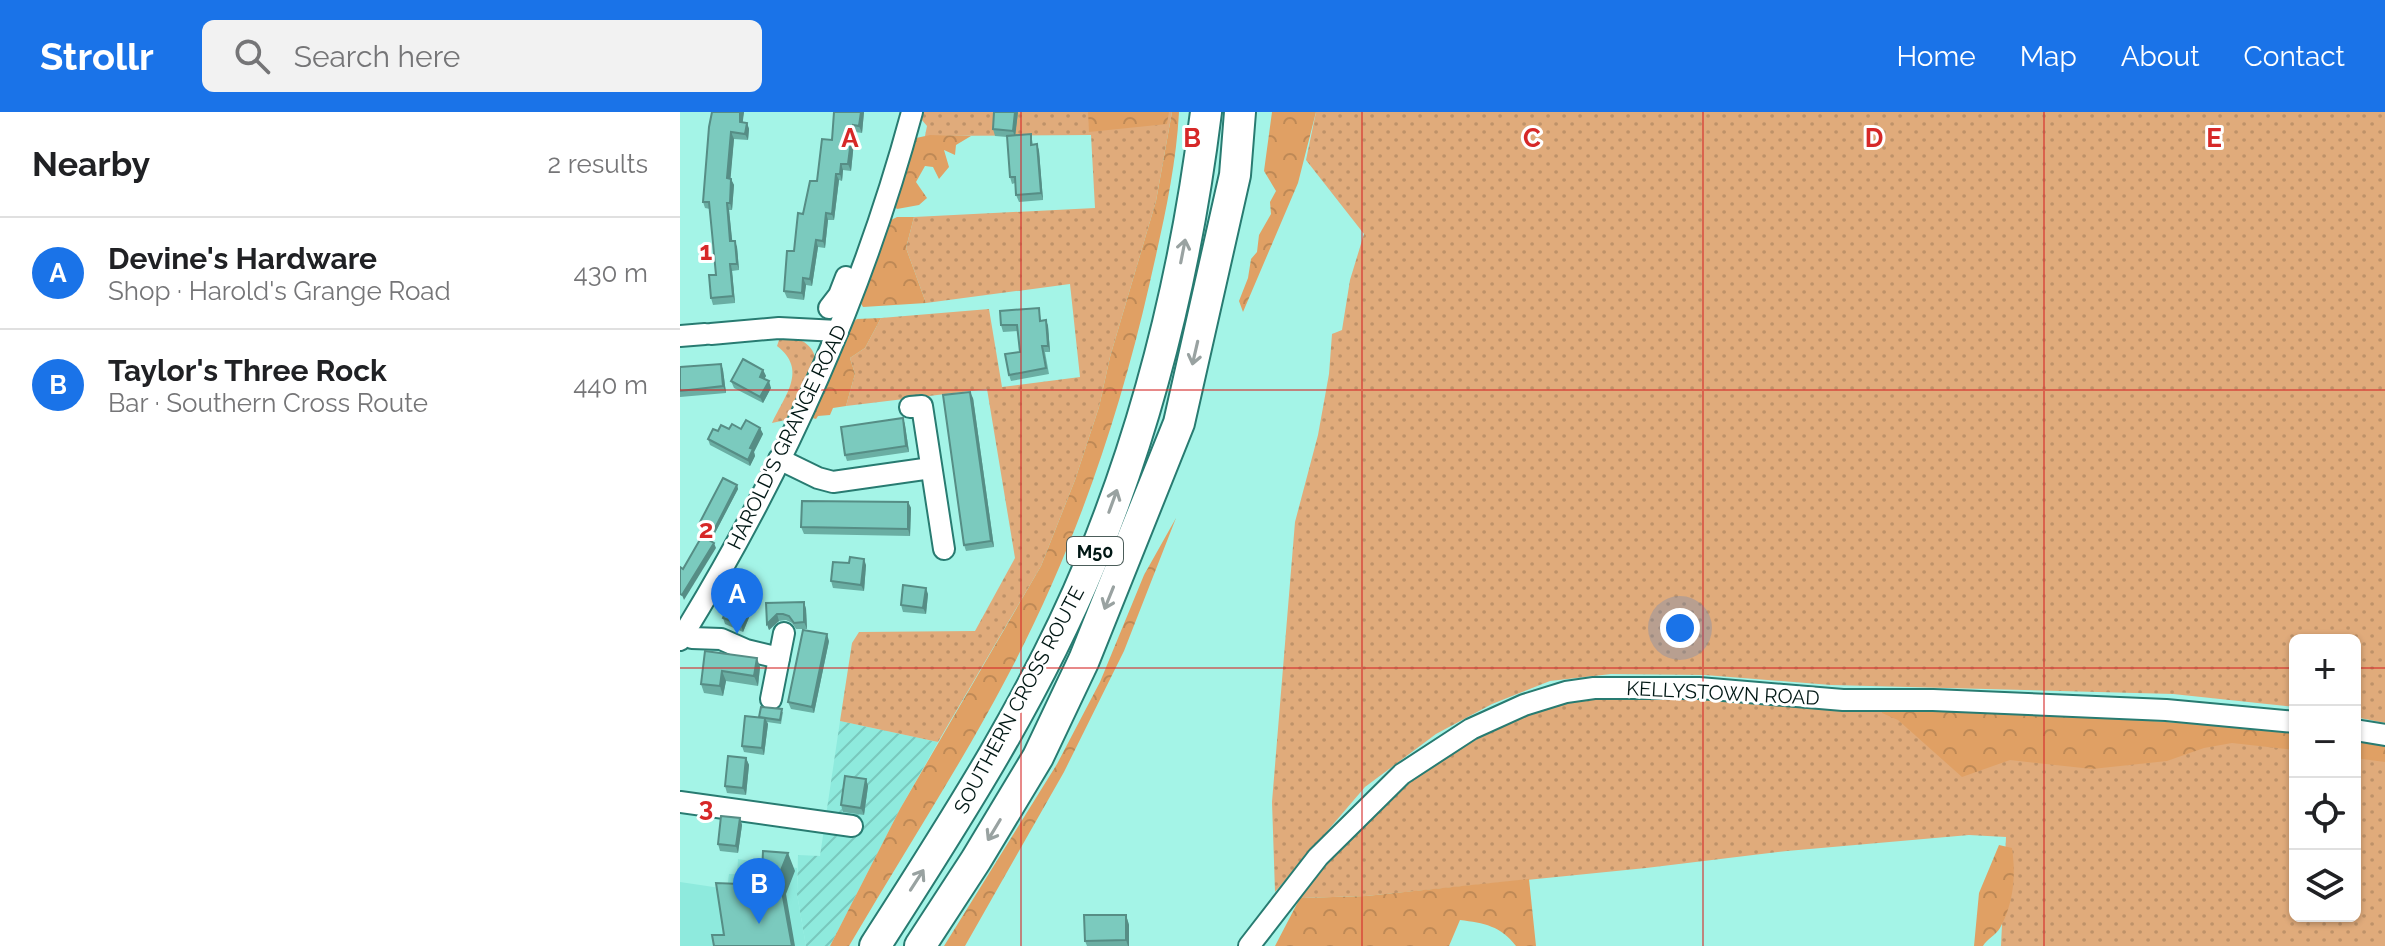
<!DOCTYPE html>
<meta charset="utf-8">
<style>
:root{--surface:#fff;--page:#f2f2f2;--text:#202124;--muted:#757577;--line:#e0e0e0;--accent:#1a73e8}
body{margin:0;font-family:Raleway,sans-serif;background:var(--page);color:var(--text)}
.controls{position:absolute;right:24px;bottom:24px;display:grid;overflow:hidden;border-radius:12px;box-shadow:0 2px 6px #0004}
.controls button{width:72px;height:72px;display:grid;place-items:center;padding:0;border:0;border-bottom:2px solid var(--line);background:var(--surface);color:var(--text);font:40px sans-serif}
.you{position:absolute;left:1000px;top:516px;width:28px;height:28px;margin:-20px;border:6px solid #fff;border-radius:50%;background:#1a73e8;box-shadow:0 0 0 12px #1a73e833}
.badge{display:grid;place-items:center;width:52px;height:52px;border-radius:50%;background:var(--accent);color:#fff;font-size:26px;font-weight:700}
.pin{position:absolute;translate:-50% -66px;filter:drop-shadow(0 2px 4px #0008)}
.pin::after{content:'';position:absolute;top:42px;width:28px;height:24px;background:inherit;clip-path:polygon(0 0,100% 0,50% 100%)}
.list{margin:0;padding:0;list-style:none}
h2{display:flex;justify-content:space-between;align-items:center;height:104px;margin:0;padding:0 32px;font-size:34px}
h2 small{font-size:26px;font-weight:400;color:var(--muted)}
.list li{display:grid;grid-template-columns:52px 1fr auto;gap:24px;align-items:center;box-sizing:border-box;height:112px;padding:0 32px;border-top:2px solid var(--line)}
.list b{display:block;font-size:30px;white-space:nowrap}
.list p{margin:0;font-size:26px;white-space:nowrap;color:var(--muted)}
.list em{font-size:26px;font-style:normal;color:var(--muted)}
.icon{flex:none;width:44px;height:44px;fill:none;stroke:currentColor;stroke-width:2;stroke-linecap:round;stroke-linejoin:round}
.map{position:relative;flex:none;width:1705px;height:834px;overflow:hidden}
header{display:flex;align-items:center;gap:48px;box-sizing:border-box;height:112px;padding:0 40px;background:var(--accent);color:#fff}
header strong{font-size:38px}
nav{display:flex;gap:44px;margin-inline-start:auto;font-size:28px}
.search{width:560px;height:72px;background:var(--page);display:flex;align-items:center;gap:20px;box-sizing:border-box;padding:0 28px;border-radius:12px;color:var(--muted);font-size:30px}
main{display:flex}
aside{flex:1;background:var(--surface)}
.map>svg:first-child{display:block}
</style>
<header>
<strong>Strollr</strong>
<div class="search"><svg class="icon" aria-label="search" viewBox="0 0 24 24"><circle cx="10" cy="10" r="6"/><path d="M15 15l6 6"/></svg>Search here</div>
<nav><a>Home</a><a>Map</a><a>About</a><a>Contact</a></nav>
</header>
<main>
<aside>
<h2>Nearby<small>2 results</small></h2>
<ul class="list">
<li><span class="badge">A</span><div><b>Devine's Hardware</b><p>Shop · Harold's Grange Road</p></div><em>430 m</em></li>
<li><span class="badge">B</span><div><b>Taylor's Three Rock</b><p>Bar · Southern Cross Route</p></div><em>440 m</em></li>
</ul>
</aside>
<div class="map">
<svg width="1705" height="834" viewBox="0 0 1705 834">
<defs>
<pattern id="industrial-furrows" width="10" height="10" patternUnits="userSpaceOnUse" patternTransform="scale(2)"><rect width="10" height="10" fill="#8eeadd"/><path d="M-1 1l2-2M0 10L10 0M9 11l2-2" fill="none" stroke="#79c8bd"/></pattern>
<pattern id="grass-dots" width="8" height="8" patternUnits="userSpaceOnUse" patternTransform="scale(2)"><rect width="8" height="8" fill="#e0ab7b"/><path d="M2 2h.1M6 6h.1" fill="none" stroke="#be9269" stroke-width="1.8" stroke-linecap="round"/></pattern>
<pattern id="forest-crowns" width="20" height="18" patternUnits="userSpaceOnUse" patternTransform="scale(2)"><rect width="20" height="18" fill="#e0a064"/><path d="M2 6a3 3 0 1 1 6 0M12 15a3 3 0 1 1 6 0" fill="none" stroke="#be8956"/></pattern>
</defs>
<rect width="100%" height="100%" fill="#a4f4e7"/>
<polygon fill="#8eeadd" points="58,747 117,756 117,782 126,834 0,834 0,770 47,777 49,762 57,762"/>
<polygon fill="url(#industrial-furrows)" points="160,609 258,630 220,697 150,834 126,834 117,782 118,743 140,744"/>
<g fill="url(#grass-dots)">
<polygon points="242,0 492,0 476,89 430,245 419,295 395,368 361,454 258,630 160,609 172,531 179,520 295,519 335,446 307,277 166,294 175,262 170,246 185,236 201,206 309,197 322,275 400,265 390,172 246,191 226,136 234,105 415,96 411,23 245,24 247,14 241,7"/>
<polygon points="636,0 1705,0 1705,611 1675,605 1675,528 1615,528 1615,595 1493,582 1151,573 1025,563 931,562 870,569 812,592 756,622 685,675 595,780 592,690 615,410 638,323 649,262 652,222 662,218 670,168 684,122 626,48"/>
<path d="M 100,225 C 117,225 131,229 136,247 L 110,307 L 92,311 C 105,283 128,258 97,234 Z"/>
<polygon points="972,583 1525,613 1615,622 1615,804 1675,804 1675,630 1705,634 1705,834 1321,834 1326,725 1289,723 1107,739 966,756 686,784 620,786 662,733 741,659 815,617 858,597 904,585"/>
</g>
<g fill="url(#forest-crowns)">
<polygon points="408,0 489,0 487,12 409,20"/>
<path d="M 492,0 L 499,0 C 496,58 482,117 469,174 C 438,310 392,443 326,567 C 278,658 221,745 169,834 L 150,834 L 220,697 L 361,454 L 395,368 L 419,295 L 430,245 L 476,89 Z"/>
<polygon points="592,0 636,0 618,71 563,200 559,189 568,166 571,147 577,140 579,123 591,102 590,90 596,79 584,59"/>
<polygon points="250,23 291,24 276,33 275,43 264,38 269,55 259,67 253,55 245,54 236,70 247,86 239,93 217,97 214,94 236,26"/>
<polygon points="217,105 234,105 226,136 246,191 183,195 179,188 207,110"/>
<polygon points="201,206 185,236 170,246 175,262 166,294 153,296 150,303 138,304 136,307 129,305 171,212 177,207"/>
<polygon points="496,406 444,539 384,660 285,834 264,834 377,652 420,570 464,463"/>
<path d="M 1202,594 C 1339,601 1478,606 1615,622 L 1615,638 L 1552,631 L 1524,636 L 1487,649 L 1412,657 L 1330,648 L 1282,665 L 1218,608 L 1202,601 Z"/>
<polygon points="1675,630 1705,634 1705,650 1675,646"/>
<path d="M 1319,733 L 1332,736 C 1336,763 1334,791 1320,816 C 1316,823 1307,827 1303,834 L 1294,834 L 1299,781 Z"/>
<path d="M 849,767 L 856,834 L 836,834 C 821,814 804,811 780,808 L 769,834 L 595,834 L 620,786 L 686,784 Z"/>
</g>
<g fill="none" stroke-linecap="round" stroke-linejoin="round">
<g stroke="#287b71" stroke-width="24">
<g id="minor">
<polyline points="149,196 159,183 166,165"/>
<polyline points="31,222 99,216 158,219"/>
<polyline points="0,224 25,222"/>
<polyline points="230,295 242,294 264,437"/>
<polyline points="99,347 138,366 153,370 251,356"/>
<polyline points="4,521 12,526 41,527 66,538 99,546"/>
<path d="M 0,528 C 101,364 182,186 232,0"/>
<polyline points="91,587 104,521"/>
<polyline points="1675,618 1705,623"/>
<polyline points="0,690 172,714"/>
<polyline points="569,834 638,745 722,662 791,617 844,593 886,580 914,576 1019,576 1163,588 1253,588 1486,598 1615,610"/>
</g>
</g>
<g stroke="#287b71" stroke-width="34">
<g id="highway">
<path d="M 195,834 C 274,711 355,586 411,450 C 470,307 507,153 526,0"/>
<polyline points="240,834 296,748 358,645 404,548 499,311 555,63 560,0"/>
</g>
</g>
<use href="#minor" stroke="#fff" stroke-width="20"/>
<use href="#highway" stroke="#fff" stroke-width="30"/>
</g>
<g fill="#6aaea3">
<polygon points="32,0 64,0 62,10 67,11 69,17 68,28 54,27 50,66 54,73 52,98 49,98 52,129 57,135 59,158 52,159 55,191 33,193 31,186 36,163 30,97 25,96 23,90"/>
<polygon points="154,0 184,0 182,21 175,20 171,59 163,58 162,69 159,68 154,108 148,108 145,136 138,135 132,174 126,173 124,188 107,186 104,179 123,102 137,69 152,28"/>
<polygon points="338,0 335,23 351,22 353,33 357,32 359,39 363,88 339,90 336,83 335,71 332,72 330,65 327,25 315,24 313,17"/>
<polygon points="359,196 361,209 366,208 368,214 370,240 365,240 369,262 331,269 329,263 340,240 338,219 323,220 321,213"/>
<polygon points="41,252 43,258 46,281 0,285 0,255"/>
<polygon points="83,258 86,264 84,267 91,276 83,291 54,276 51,269"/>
<polygon points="293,286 314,435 286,439 284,433"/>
<polygon points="223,306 225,313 229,340 167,349 165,343"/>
<polygon points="80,316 83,322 74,340 75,344 70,354 30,333 28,327 38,319 49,317"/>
<polygon points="57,373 58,377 35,421 21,413 20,410"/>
<polygon points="228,390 231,396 230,424 124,422 121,415"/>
<polygon points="186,453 184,479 153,476 151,469"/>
<polygon points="248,482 246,502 223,500 221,493"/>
<polygon points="124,490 126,497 127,517 116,517 112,511 106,508 99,509 89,518 87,512 86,491"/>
<polygon points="70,503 63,520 45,512 43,506"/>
<polygon points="149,529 134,601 111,597 108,590"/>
<polygon points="25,539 80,555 78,574 46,569 43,584 24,581 21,572"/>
<polygon points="103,600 101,612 87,610 88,612 84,643 64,640 62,634 79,605"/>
<polygon points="66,646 69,653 66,683 47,681 45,674"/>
<polygon points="186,667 188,674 184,703 163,700 161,693"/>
<polygon points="60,706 62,713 58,741 40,739 38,732"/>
<polygon points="446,803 449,813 449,834 407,834 405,829"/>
</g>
<g fill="#568d85">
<polygon points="60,0 64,0 62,16 60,10"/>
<polygon points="181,0 184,0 182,21 179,14"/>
<polygon points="335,0 338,0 335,26 333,19"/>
<polygon points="67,11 69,17 68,28 65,22"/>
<polygon points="173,13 175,20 171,59 168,52"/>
<polygon points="51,20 54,27 50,73 47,66"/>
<polygon points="357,32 359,39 363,88 361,81"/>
<polygon points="161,52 163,58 162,69 160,62"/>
<polygon points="156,62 159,68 154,108 152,102"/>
<polygon points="51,67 54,73 52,98 50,91"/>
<polygon points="47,91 49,98 53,136 50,129"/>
<polygon points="146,101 148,108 145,136 143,129"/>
<polygon points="136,128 138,135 132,174 130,167"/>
<polygon points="55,129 57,135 59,158 57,152"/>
<polygon points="50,152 52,159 55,191 53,184"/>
<polygon points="123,166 126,173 124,188 122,181"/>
<polygon points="366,208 368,214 370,240 368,234"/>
<polygon points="41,252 43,258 46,281 43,274"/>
<polygon points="83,258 86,264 82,271 80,265"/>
<polygon points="89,269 91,276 83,291 80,285"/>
<polygon points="290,280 293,286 314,435 311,429"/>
<polygon points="223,306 225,313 229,340 226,334"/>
<polygon points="80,316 83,322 74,340 75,344 70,354 68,348 70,336"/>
<polygon points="57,373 58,377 35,421 34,418"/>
<polygon points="228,390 231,396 230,424 228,417"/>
<polygon points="34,431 36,436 4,488 2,483"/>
<polygon points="184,447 186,453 184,479 181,473"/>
<polygon points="246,476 248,482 246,502 243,496"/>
<polygon points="124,490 126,497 127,517 124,510"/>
<polygon points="68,496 70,503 63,520 61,513"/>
<polygon points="97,502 99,509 89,518 87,512"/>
<polygon points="147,522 149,529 134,601 132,595"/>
<polygon points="77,546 80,555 78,574 74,564"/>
<polygon points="42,559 46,569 43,584 40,574"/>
<polygon points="85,606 88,612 84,643 82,636"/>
<polygon points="66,646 69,653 66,683 63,676"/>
<polygon points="186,667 188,674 184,703 181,696"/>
<polygon points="60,706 62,713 58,741 56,734"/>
<polygon points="108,741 115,759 106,782 115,834 112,834 99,763"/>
<polygon points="446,803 449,813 449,834 448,834 446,828"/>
</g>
<g fill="#7bcabe" stroke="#568d85" stroke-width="2">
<polygon points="32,0 60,0 60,10 67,11 65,22 51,20 47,66 51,67 50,91 47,91 50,129 55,129 57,152 50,152 53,184 31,186 29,163 36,163 33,131 29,90 23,90 29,15"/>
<polygon points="154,0 181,0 179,14 173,13 168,52 161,52 160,62 156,62 152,102 146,101 143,129 136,128 130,167 123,166 122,181 104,179 107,139 114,139 118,101 123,102 130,69 137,69 142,27 152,28"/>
<polygon points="314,0 335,0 333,19 313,17"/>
<polygon points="351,22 351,33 357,32 361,81 336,83 335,65 330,65 327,24"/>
<polygon points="359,196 360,209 366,208 368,234 362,234 366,256 329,263 325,242 340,240 337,213 321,213 320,199"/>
<polygon points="63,247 83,258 80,265 89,269 80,285 51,269"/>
<polygon points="41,252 43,274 0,279 0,255"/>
<polygon points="290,280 311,429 284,433 263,283"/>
<polygon points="223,306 226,334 165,343 161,315"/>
<polygon points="66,308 80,316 70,336 73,337 68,348 28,327 33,317 38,319 41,313 49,317 52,312 61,317"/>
<polygon points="43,366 57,373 34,418 20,410"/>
<polygon points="122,389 228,390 228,417 121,415"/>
<polygon points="22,424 34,431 2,483 0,482 0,455 3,457"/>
<polygon points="170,445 184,447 181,473 151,469 153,450 169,451"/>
<polygon points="223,473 246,476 243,496 221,493"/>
<polygon points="50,489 68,496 61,513 43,506"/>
<polygon points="124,490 124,510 114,511 109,504 103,502 97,502 87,512 86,491"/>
<polygon points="123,518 147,522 132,595 108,590"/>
<polygon points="25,539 77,546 74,564 42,559 40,574 21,572"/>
<polygon points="81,595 102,597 100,608 79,605"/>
<polygon points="65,604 85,606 82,636 62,634"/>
<polygon points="48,644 66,646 63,676 45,674"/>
<polygon points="165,664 186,667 181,696 161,693"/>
<polygon points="41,704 60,706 56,734 38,732"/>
<polygon points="83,739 108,741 99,763 112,834 34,834 32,823 44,823 36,771 60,772 60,761 82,762"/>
<polygon points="404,803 446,803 446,828 405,829"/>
</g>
<defs><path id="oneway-shaft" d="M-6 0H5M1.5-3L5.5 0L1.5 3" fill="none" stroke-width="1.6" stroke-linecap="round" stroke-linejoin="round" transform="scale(2)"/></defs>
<g stroke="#99a2a1">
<use href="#oneway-shaft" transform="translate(503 139) rotate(-79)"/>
<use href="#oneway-shaft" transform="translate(515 241) rotate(103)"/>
<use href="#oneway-shaft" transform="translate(433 389) rotate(-70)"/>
<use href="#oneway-shaft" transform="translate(429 486) rotate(112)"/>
<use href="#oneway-shaft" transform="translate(314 718) rotate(121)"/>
<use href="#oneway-shaft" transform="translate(237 768) rotate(-57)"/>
</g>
<path fill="none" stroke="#d62828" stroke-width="2" stroke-opacity="0.55" d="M 341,0 L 341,834M 682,0 L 682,834M 1023,0 L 1023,834M 1364,0 L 1364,834M 0,278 L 1705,278M 0,556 L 1615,556M 1675,556 L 1705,556"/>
<g text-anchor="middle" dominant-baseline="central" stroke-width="6" stroke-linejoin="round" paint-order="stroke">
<rect fill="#fff" stroke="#4c5d5a" stroke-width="2" x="387" y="425" width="56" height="28" rx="6"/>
<g font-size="18" font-weight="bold" fill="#001714">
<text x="415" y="439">M50</text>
</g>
<g font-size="20" fill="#001714" stroke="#fff">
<text transform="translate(107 325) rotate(-64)">HAROLD'S GRANGE ROAD</text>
<text transform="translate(1043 581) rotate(3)">KELLYSTOWN ROAD</text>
<text transform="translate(339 588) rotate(-62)">SOUTHERN CROSS ROUTE</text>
</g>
</g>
<g font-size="26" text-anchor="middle" font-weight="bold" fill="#d62828" stroke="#fff" stroke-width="6" stroke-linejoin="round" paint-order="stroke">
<text x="170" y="35">A</text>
<text x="512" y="35">B</text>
<text x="852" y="35">C</text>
<text x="1194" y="35">D</text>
<text x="1534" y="35">E</text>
<text x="26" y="148">1</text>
<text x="26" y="426">2</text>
<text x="26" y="704">3</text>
</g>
</svg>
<div class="controls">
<button>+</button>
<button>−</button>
<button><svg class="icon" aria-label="locate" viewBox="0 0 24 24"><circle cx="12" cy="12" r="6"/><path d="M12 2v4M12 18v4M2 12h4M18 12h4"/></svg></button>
<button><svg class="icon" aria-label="layers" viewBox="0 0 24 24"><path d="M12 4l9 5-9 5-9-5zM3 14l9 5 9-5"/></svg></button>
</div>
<div class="you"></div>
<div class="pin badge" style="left:57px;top:522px">A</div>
<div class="pin badge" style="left:79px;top:812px">B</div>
</div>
</main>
